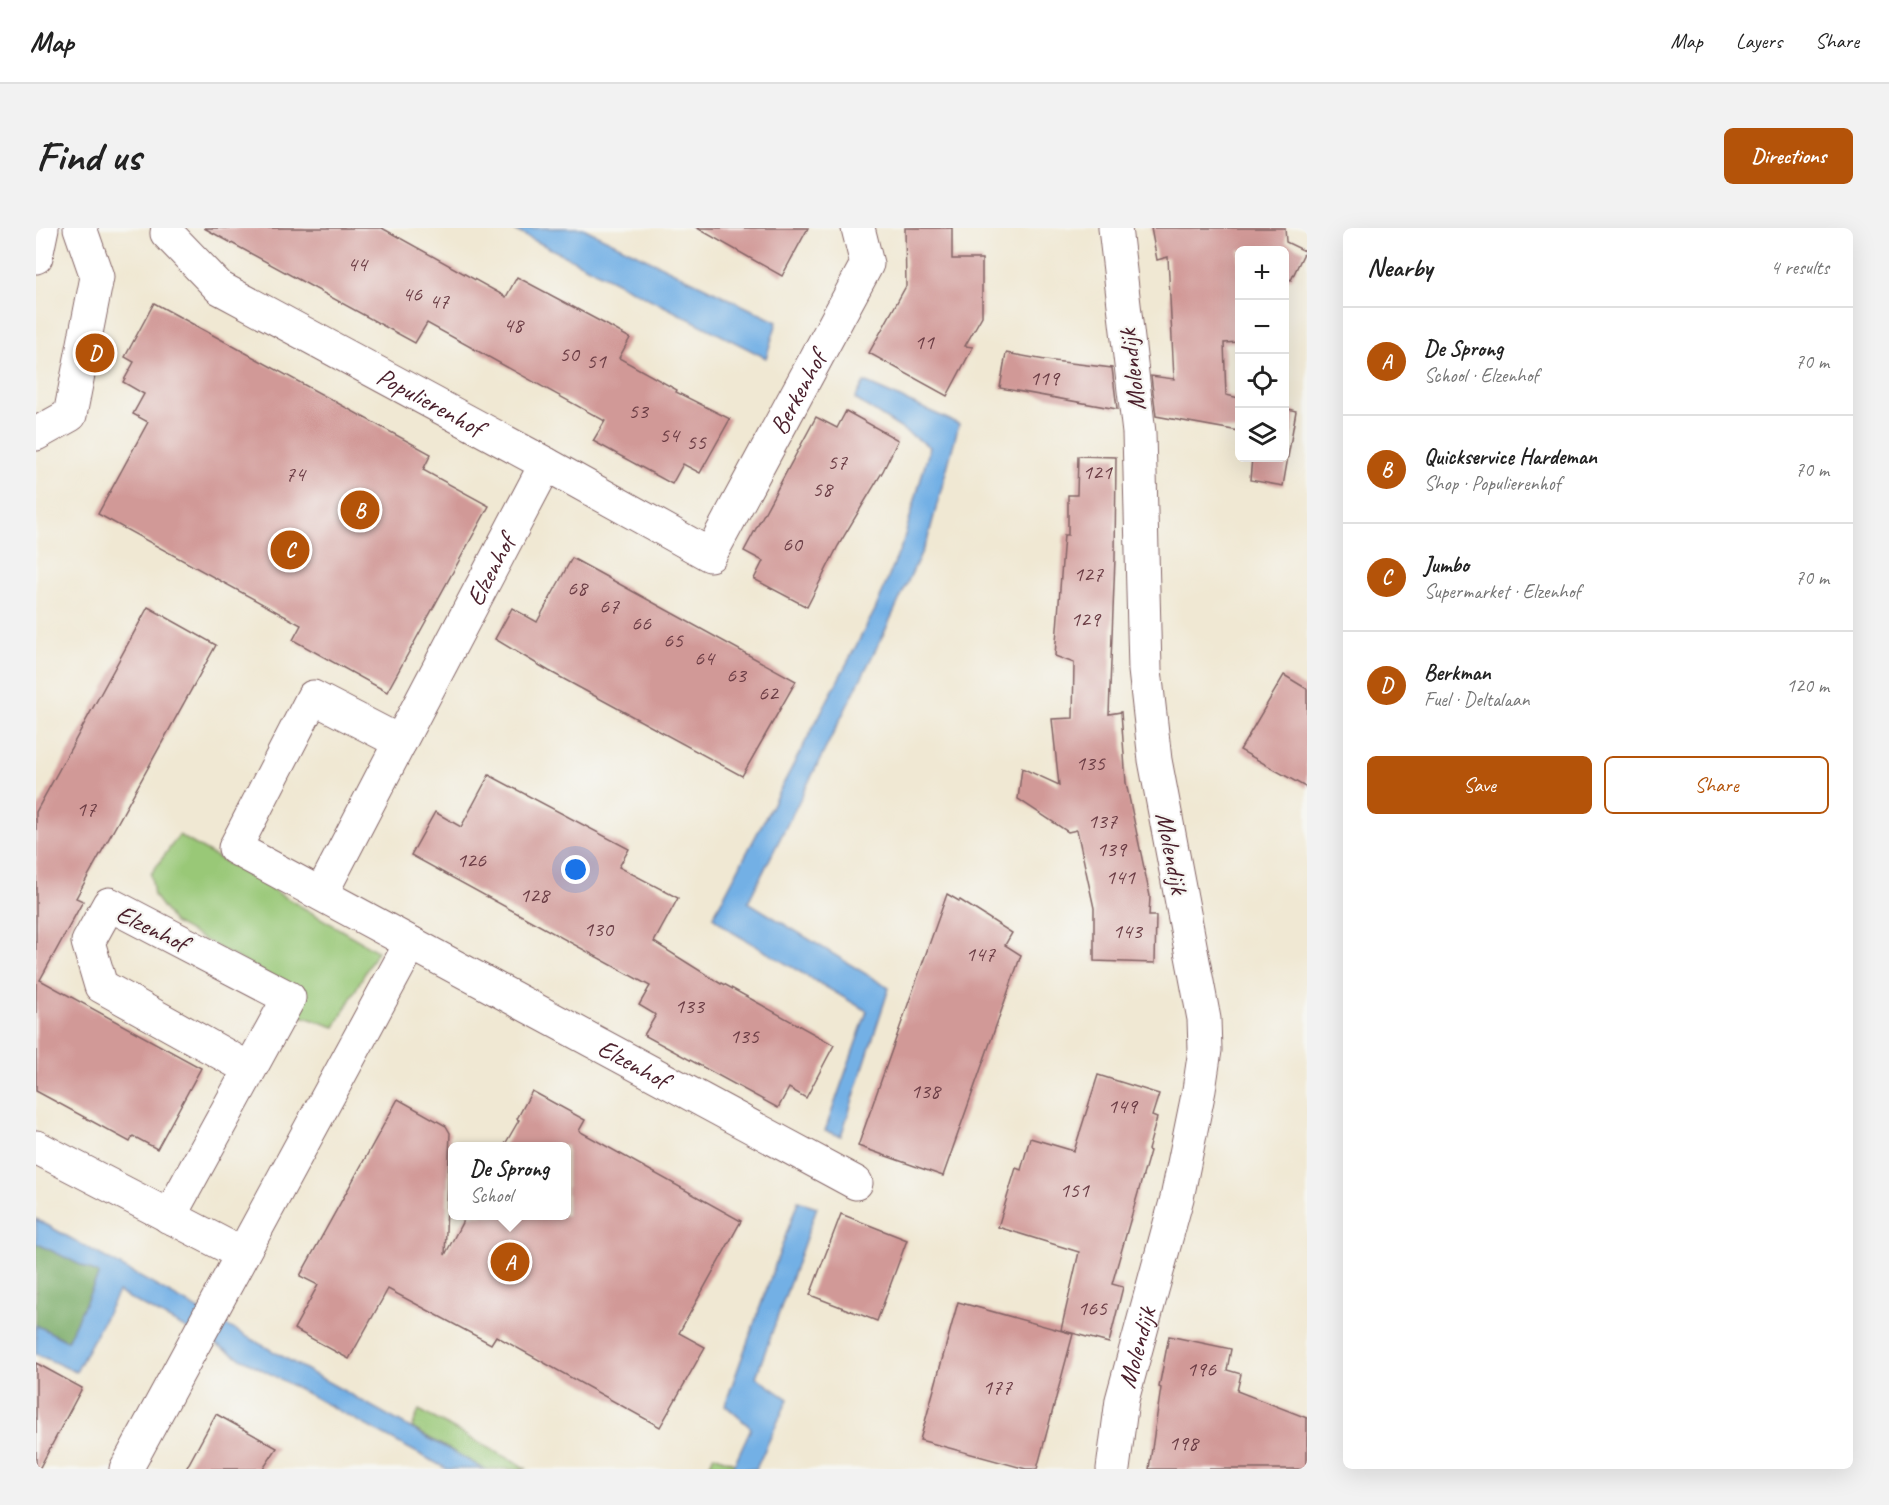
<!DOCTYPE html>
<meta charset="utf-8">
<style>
:root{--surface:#fff;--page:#f2f2f2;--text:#222;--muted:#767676;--line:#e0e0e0;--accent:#b45309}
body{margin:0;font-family:Caveat,sans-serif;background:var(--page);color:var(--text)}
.controls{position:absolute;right:18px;top:18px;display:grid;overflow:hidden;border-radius:9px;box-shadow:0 6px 24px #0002}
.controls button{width:54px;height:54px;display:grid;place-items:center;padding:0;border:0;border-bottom:2px solid var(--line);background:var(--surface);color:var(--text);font:30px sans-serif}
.you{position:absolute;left:540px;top:642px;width:21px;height:21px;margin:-15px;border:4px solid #fff;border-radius:50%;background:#1a73e8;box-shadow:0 0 0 9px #1a73e833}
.badge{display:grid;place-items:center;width:39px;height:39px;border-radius:50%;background:var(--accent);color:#fff;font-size:20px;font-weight:700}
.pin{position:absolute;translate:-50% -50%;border:3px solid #fff;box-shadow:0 2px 6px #0006}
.popup{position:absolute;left:412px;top:914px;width:123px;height:78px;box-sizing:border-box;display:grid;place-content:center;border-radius:9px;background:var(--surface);filter:drop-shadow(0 2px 4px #0005);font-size:20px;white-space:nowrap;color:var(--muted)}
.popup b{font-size:22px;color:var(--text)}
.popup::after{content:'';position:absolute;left:50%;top:100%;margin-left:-12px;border:12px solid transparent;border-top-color:var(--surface)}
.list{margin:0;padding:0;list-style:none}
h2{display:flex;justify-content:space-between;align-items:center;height:78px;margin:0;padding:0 24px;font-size:26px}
h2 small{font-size:20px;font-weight:400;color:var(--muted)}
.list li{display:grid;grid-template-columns:39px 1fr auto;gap:18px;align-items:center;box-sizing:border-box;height:108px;padding:0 24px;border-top:2px solid var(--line)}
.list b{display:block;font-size:22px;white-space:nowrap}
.list p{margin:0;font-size:20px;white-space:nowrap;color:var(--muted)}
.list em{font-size:20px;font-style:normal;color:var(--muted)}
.actions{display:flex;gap:12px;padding:18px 24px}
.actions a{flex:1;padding:14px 0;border:2px solid var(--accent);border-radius:9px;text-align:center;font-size:21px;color:var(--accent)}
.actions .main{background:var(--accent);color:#fff}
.icon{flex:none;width:33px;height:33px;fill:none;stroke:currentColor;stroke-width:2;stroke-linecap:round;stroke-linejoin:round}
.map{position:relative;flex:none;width:1271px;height:1241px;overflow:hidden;border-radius:9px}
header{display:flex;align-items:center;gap:36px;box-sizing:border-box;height:84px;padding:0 30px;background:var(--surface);border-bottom:2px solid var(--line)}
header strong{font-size:28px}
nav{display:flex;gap:33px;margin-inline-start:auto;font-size:21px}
.intro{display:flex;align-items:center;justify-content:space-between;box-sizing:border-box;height:144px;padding:0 36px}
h1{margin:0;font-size:42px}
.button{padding:15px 27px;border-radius:9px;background:var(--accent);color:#fff;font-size:21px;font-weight:700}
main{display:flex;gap:36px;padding:0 36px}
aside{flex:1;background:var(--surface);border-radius:9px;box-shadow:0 6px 24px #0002}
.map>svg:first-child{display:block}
</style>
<header>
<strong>Map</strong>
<nav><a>Map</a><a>Layers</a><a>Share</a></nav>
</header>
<div class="intro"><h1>Find us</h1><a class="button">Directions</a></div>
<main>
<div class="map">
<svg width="1271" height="1241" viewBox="0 0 1271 1241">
<rect width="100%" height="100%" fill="#f6f6f2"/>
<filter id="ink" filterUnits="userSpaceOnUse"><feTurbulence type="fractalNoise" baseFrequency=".0167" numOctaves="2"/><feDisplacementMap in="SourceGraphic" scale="12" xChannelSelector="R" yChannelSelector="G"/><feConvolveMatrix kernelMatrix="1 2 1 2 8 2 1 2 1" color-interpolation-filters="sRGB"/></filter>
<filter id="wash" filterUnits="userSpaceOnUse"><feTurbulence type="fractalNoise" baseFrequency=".008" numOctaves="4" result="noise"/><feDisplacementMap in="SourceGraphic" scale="24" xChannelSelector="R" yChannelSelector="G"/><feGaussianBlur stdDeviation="1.35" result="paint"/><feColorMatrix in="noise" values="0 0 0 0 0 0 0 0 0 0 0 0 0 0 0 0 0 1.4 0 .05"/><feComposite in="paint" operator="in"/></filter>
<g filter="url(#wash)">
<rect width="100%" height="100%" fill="#f0e8d3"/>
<g fill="#99c877" stroke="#727451" stroke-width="1.5">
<polygon points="143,607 341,723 299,799 262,787 270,768 138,695 118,668 115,646"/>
<polygon points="383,1182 491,1241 448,1241 376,1200"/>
<polygon points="678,1227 698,1235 696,1241 672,1241"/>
</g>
<polygon fill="#7aac68" stroke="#62664a" stroke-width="1.5" points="0,1015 63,1046 31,1113 0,1097"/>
<g fill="#73b0e5" stroke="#5e6888" stroke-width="1.5">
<polygon points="474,0 547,0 741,94 730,130"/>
<polygon points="828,154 923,196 892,310 848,405 712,674 853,760 805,908 789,903 831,783 696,704 677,689 839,382 867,314 894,219 819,171"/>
<polygon points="762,973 781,979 720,1149 752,1171 720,1241 696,1241 715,1200 689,1177"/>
<polygon points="0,991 448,1241 411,1241 82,1064 40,1144 0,1126 0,1097 31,1113 63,1046 0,1015"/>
</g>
<g id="blocks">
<g fill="#d19997">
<polygon points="168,0 346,0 470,69 481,49 569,96 594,110 583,130 641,162 640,164 694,191 664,245 647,236 636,256 557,213 569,193 391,95 379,115"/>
<polygon points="661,0 772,0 746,48"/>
<polygon points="869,0 916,0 916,31 946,31 946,88 929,118 937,119 911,168 833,125 870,58"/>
<polygon points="1115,0 1249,0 1250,14 1269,23 1255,52 1248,49 1248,22 1203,22 1203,114 1188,115 1190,167 1203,170 1203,203 1120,188 1115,148 1138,151 1132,29 1121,32"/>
<polygon points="118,75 395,226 387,242 453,278 351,464 257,412 265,397 62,286 112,194 97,186 108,166 87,154 98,134 89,129"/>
<polygon points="970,125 1009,132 1076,140 1081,181 964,160"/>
<polygon points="1248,180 1260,183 1247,258 1214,252 1216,230 1248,230"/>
<polygon points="810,183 862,212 847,243 802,318 771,379 718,351 727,333 708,323 780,189 801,200"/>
<polygon points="1042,228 1080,229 1079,330 1073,486 1085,484 1090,555 1114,668 1113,688 1120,688 1119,735 1058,733 1058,680 1041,602 1032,604 982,571 986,540 1023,557 1016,491 1037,490 1038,435 1019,428 1028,307 1032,307 1032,267 1041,267"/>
<polygon points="536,330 760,453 706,548 513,443 459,411 476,380 501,394"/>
<polygon points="112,379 180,417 40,670 47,673 4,752 165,840 121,921 97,908 94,914 0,863 0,584"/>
<polygon points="1248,447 1271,461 1271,560 1204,522"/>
<polygon points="453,547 593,621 583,639 642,670 618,714 685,756 686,755 798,817 770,870 753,860 742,880 608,807 620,787 603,777 614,758 375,627 399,584 425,599"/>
<polygon points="911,666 923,673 924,672 976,705 969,717 985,727 907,948 822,918"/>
<polygon points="1062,847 1123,866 1116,888 1121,890 1112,922 1114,923 1076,1056 1087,1059 1073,1115 1025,1102 1043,1024 962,999 980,940 985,942 994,910 1038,923"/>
<polygon points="496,863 549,892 543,903 705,993 643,1105 669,1119 624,1199 460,1108 455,1116 352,1061 313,1131 258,1101 282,1057 264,1048 362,871 410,898 414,905 409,1027 430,987 531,987 531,918 468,918 483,892 481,891"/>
<polygon points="805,986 871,1012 841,1093 774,1067"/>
<polygon points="922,1074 1037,1106 1001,1241 990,1241 884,1212"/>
<polygon points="1133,1108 1195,1121 1191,1142 1205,1146 1201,1163 1271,1190 1271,1241 1113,1241 1125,1160 1123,1159"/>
<polygon points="0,1135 46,1160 3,1241 0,1241"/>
<polygon points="180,1186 241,1220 227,1241 150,1241"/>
</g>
</g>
</g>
<g filter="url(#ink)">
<use href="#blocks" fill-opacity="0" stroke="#846566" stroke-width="1.5"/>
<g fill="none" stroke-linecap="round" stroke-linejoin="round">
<g stroke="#846566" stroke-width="35">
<g id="minor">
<path id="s1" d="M 132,0 L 131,5 L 184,60 L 510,236 L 674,327 L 831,36 L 822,0"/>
<polyline points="0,29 6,0"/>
<polyline points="0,206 34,187 61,49 44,0"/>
<path id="s2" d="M 364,514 L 510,236"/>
<path id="s3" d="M 285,666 L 364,514 L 277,469 L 199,620 C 406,732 613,844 820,955"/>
<polyline points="0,919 206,1026"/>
<polyline points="133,989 253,770 73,676 52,714 65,758 214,841"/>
<polyline points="90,1241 375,715"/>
<path id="s4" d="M 1077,1241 L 1086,1172 L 1141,970 L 1163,862 L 1169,822 L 1168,791 L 1119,532 L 1109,442 L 1103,205 L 1079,0"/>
</g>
</g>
<use href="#minor" stroke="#fff" stroke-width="33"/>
</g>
</g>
<g text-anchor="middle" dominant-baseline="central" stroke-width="4.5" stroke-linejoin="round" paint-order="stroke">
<g font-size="22" fill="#6c3e46">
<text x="321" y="36">44</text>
<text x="376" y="66">46</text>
<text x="403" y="73">47</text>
<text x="477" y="97">48</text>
<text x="888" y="114">11</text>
<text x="533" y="126">50</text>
<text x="560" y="133">51</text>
<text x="1008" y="150">119</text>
<text x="602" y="183">53</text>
<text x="633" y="207">54</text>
<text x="660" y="214">55</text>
<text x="801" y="234">57</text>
<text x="1061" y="244">121</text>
<text x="259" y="246">74</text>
<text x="786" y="261">58</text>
<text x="756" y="316">60</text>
<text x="1052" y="346">127</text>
<text x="541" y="360">68</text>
<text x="573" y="378">67</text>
<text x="1049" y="391">129</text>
<text x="605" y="395">66</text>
<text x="637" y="412">65</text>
<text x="668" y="430">64</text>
<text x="700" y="447">63</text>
<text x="732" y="465">62</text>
<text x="1054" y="535">135</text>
<text x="50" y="581">17</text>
<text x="1066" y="593">137</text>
<text x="1075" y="621">139</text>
<text x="435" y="632">126</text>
<text x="1084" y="649">141</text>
<text x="498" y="667">128</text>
<text x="562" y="701">130</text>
<text x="1091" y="703">143</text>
<text x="944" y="726">147</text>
<text x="653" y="778">133</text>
<text x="708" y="808">135</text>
<text x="889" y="863">138</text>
<text x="1086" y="878">149</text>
<text x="1038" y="962">151</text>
<text x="1056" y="1080">165</text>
<text x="1165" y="1141">196</text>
<text x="961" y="1159">177</text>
<text x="1147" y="1215">198</text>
</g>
<g font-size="26" fill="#4a1f2b" stroke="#f6f6f2">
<text transform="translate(1096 142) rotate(-97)">Molendijk</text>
<text stroke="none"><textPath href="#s1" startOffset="824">Berkenhof</textPath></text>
<text stroke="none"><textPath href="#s1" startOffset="320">Populierenhof</textPath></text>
<text stroke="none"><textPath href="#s2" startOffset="194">Elzenhof</textPath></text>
<text transform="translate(1136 625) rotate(79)">Molendijk</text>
<text transform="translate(116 700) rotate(26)">Elzenhof</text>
<text stroke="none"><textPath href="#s3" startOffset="892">Elzenhof</textPath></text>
<text stroke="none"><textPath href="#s4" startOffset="124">Molendijk</textPath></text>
</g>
</g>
</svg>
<div class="controls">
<button>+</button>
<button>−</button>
<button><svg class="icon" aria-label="locate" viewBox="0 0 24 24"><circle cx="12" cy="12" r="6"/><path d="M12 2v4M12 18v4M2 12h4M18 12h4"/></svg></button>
<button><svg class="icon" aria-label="layers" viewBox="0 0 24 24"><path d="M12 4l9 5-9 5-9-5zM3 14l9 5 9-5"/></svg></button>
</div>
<div class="you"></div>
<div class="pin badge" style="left:474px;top:1034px">A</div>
<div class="popup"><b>De Sprong</b>School</div>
<div class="pin badge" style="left:324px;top:282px">B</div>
<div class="pin badge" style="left:254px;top:322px">C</div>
<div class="pin badge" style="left:59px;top:125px">D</div>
</div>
<aside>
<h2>Nearby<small>4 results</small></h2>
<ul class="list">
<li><span class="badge">A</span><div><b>De Sprong</b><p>School · Elzenhof</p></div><em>70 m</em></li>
<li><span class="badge">B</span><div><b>Quickservice Hardeman</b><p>Shop · Populierenhof</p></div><em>70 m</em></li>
<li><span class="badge">C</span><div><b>Jumbo</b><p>Supermarket · Elzenhof</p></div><em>70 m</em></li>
<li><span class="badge">D</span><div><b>Berkman</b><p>Fuel · Deltalaan</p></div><em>120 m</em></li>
</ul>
<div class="actions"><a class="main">Save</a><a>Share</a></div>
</aside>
</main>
